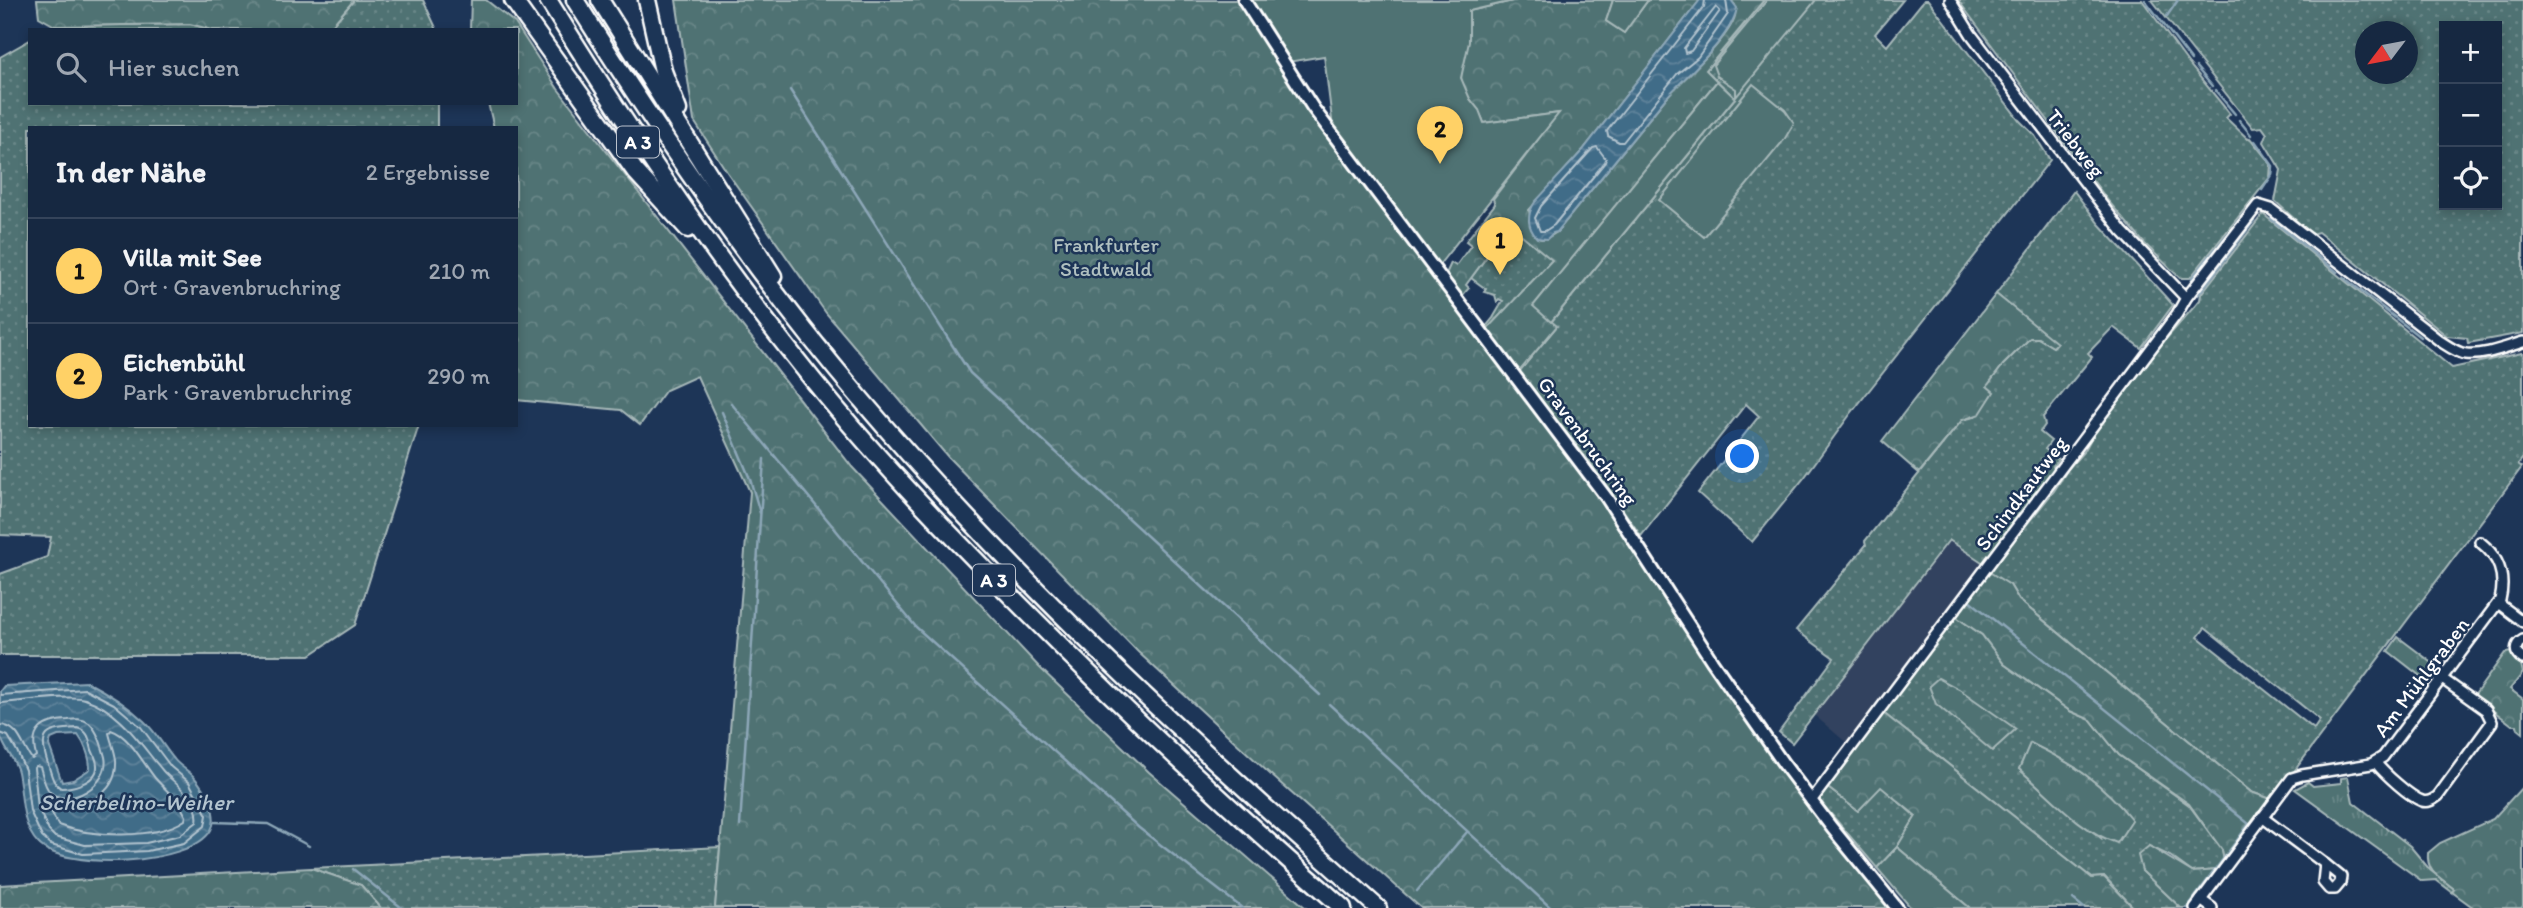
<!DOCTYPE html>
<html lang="de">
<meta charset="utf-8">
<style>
:root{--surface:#162841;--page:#1f3048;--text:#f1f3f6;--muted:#9ea6b1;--line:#35445a;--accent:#ffd166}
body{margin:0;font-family:Itim,sans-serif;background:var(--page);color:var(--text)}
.controls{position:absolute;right:21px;top:21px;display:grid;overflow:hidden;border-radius:0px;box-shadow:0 4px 10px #0003}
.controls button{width:63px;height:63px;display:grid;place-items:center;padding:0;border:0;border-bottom:2px solid var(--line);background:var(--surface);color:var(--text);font:35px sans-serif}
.compass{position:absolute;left:2355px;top:21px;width:63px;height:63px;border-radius:50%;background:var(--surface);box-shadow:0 4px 10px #0003;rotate:238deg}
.you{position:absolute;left:1743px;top:457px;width:24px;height:24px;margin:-18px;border:5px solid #fff;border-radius:50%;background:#1a73e8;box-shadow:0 0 0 10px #1a73e833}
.badge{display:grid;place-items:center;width:46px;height:46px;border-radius:50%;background:var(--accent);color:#111;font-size:23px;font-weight:700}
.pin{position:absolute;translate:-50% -58px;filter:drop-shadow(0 2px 4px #0008)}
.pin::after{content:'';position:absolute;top:37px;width:24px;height:21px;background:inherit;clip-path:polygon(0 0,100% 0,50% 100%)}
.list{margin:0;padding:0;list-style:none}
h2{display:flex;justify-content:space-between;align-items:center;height:91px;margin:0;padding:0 28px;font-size:30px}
h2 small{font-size:23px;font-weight:400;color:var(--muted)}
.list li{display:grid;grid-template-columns:46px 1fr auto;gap:21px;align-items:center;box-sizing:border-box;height:105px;padding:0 28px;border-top:2px solid var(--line)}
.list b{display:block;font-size:26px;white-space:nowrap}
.list p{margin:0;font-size:23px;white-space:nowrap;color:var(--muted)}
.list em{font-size:23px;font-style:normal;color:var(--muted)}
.icon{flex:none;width:38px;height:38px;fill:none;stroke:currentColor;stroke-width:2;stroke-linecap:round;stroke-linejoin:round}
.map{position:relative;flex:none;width:2523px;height:908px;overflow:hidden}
.search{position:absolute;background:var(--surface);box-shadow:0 4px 10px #0003;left:28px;top:28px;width:490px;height:77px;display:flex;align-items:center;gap:18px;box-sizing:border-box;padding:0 24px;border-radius:0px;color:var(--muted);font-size:26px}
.panel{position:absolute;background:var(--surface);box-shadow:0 4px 10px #0003;left:28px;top:126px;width:490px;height:301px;border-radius:0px}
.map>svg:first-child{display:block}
</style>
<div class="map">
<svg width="2523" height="908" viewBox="0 0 2523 908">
<defs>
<pattern id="grass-dots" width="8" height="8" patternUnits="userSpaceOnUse" patternTransform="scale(1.75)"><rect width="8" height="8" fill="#4f7273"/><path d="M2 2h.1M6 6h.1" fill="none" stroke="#698788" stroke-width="1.8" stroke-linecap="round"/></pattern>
<pattern id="forest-crowns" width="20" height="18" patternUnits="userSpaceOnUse" patternTransform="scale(1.75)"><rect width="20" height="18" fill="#4f7273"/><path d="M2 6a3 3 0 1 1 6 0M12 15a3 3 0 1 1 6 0" fill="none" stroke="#698788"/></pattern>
<pattern id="park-tufts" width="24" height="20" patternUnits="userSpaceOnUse" patternTransform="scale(1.75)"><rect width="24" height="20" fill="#4f7273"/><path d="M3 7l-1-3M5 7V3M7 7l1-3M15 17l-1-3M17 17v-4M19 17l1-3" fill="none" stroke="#698788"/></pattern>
<pattern id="water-waves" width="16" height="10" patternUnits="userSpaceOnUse" patternTransform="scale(1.75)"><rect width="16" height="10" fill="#416c88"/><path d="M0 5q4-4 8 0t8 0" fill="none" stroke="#5e829a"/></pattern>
</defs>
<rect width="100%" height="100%" fill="#1d3557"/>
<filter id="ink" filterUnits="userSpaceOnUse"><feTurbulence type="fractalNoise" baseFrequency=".0143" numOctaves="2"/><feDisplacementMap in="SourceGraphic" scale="14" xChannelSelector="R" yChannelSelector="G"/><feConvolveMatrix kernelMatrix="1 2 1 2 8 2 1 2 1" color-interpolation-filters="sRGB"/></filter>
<g filter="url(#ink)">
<polygon fill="#32425e" points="1949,539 1985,564 1848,744 1814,715"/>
<g fill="url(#grass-dots)" stroke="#a7b8b9" stroke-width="2" fill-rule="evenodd">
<polygon points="354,0 423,0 437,30 328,30"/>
<polygon points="1764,0 1903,0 1875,34 1887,46 1924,0 1928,0 2020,121 2035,136 2050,160 1849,416 1804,478 1752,542 1698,493 1759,416 1746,404 1641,536 1590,462 1518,373 1556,327 1551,322 1735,98 1706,70"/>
<polygon points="1958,0 2142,0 2189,64 2230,114 2226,118 2248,139 2250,138 2271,164 2270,177 2190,278 2180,278 2144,243 2109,202"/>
<path d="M 2152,0 L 2523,0 L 2523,333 L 2468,343 L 2467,338 L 2447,336 L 2318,232 L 2311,234 L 2275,201 L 2281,170 L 2264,142 L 2267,134 L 2262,127 L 2253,128 ZM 2444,26 L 2497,26 L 2497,205 L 2444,205 ZM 2366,32 L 2408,32 L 2408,74 L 2366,74 Z"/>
<polygon points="190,24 213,30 48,30 55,26"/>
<polygon points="30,40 30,103 437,103 437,128 30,128 30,425 419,425 355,625 310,655 0,655 0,574 47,557 51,537 0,535 0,57"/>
<polygon points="2074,191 2099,224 2173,305 2141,348 2113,327 2088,353 2092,357 2043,417 2045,425 2040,432 2051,441 2045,449 2058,459 2053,466 2055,470 1985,564 1949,540 1792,743 1779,732 1834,658 1796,630 1866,545 1865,541 1962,420 1975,417 1987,386 2003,365 2030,338 2038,338 2053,347 2056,344 1996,294"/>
<path d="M 2263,214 L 2452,368 L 2522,353 L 2523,355 L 2523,458 L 2518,464 L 2522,467 L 2292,774 L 2271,799 L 2251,792 L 2019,600 L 2010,585 L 1984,577 L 2054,491 L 2068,469 L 2085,450 L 2094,433 L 2166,339 L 2200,300 L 2201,294 ZM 2205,628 L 2320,720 L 2314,729 L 2198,637 Z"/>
<polygon points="1510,225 1553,260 1486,330 1485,328 1493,318 1503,301 1499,299 1497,302 1495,295 1484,292 1486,289 1471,278"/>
<path d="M 1955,616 L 1982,635 L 2004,664 L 2070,711 L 2091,720 L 2119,755 L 2189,805 L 2222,850 L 2224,861 L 2218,870 L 2192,872 L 2170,856 L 2149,846 L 2142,871 L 2181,908 L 2134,908 L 2105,877 L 2092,878 L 1882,712 ZM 2031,743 L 2076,768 L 2101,838 L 2057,803 L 2019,769 Z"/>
<polygon points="1881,786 1916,817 1897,847 1877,868 1819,800 1828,788 1858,811"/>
<polygon points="720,847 715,908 381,908 361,885 311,868"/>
</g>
<g fill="url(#forest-crowns)" stroke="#a7b8b9" stroke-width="2">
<polygon points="37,0 354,0 328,30 213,30 190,24 55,26 39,17"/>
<polygon points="471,0 486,0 515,23 558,89 852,467 1039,667 1149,772 1306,908 715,908 750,492 697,376 666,390 640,425 621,410 516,400 516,128 494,128 488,103 516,103 516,30 470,30"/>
<polygon points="676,0 1240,0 1339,149 1625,534 1798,791 1856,868 1890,908 1421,908 1270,774 1138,652 948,457 826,313 727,172 694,121"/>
<path d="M 1517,0 L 1613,0 L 1606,21 L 1624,33 L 1648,0 L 1700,0 L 1583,150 L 1529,210 C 1531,220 1531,244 1546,238 C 1550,237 1553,234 1557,232 L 1665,99 C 1682,80 1729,39 1735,16 C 1736,13 1735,9 1735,5 L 1731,0 L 1764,0 L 1706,70 L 1717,81 L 1534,306 L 1557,326 L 1518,373 L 1486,330 L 1552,260 L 1510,225 L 1466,285 L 1469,288 L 1462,296 L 1446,274 L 1451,263 L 1456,266 L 1471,245 L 1466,241 L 1495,204 L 1493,199 L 1558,113 L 1484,123 C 1480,108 1467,99 1462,84 C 1458,70 1467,27 1469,11 Z"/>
<polygon points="1996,294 2057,343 2053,347 2038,338 2030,338 2003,365 1987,386 1994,392 1980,414 1962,420 1919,473 1882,441"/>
<polygon points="1991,573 2010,585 2019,600 2251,792 2271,799 2224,861 2222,850 2189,804 2119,755 2091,720 2070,711 2004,664 1982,635 1955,616 1984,577"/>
<polygon points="2512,652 2513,657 2521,664 2523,673 2510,689 2523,699 2523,733 2518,729 2517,725 2512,725 2474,696 2505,653"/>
<polygon points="1938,678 1959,689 2016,729 1992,751 1936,704 1929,686"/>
<polygon points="1882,712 2092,878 2104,877 2134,908 1970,908 1897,847 1916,816 1881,787 1858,811 1828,788"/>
<path d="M 2030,743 C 2071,762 2104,784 2132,820 L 2117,843 C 2079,831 2049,794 2019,769 Z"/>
<path d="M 2523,786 L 2523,905 L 2522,908 L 2474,908 L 2452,892 L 2454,889 C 2440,878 2426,872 2428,853 L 2440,843 L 2493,819 Z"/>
<polygon points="2149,846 2192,872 2218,870 2189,908 2181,908 2142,871 2138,855"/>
<polygon points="311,868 361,885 381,908 0,908 0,885"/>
</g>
<g fill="url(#park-tufts)" stroke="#a7b8b9" stroke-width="2">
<polygon points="2398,637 2439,668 2428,682 2388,651"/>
<polygon points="2348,777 2353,802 2410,846 2430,870 2454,889 2452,892 2436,880 2422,881 2295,789 2308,782 2313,786 2341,783 2341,778"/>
</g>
<g fill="#4f7273" stroke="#a7b8b9" stroke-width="2">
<polygon points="1249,0 1517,0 1469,11 1469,42 1461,78 1470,99 1479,110 1484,123 1559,113 1439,265 1333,128 1324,56 1288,62"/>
<polygon points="1613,0 1648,0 1624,33 1606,21"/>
<polygon points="1767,0 1816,0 1736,97 1736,89 1717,76 1713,65"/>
<polygon points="1717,81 1735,98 1551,322 1533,306"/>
<polygon points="1753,84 1785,110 1794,123 1784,140 1704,237 1659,200"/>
<polygon points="1897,847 1970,908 1911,908 1877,868"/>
</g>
<g fill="url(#water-waves)" stroke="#8da7b8" stroke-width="2" fill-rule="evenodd">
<path d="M 1700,0 L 1731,0 L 1737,8 C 1731,39 1686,75 1665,99 L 1557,232 L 1553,233 L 1547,239 L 1537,238 C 1526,226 1527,214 1535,202 L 1583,150 Z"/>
<path d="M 87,682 C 108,693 127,705 144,721 C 156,732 164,747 174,759 C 179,766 188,770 194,777 C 204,788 220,815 211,830 C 191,866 63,871 38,843 C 20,824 23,795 18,772 C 15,758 2,747 0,734 C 0,720 0,705 0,691 L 4,686 ZM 78,735 C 85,744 90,758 90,769 L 73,780 L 62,782 L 49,745 L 51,739 L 58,736 Z"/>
</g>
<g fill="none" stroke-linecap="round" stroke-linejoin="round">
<g stroke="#b3c4cf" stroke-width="2">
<polyline points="1705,0 1704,7 1607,131 1608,136 1619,142 1623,142 1677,74 1698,57 1728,14 1726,0"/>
<polygon points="1716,7 1720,11 1691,51 1685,53 1684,48"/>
<polygon points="1597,147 1606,159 1605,162 1554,225 1545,231 1540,231 1535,218 1541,206 1593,148"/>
<polyline points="0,695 85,689 114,704 141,727 171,767 189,782 207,815 205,826 184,843 147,851 83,854 51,845 42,837 30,811 25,770 17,751 8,736 0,733"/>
<path d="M 0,703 C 17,702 71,694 85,699 C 121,711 140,744 163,771 C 175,784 201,801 197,822 L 180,835 L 146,843 L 85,845 L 55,837 L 49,831 L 38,808 L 34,768 L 36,766 L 40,767 C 43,775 44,786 50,792 C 67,809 111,785 105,757 C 102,746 98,731 89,723 C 82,718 75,719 68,720 C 43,721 29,730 36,756 L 32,759 C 22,747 20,726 0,725"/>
<path d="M 77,728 C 89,731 89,739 92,750 C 95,757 99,764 96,772 C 91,783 72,788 61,788 C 52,783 51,773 48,764 C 37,732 47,730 77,728 Z"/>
<path d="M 111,730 C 130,736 142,762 155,778 C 168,793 176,796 186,816 L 185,820 C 155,840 90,837 58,825 L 51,811 L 52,808 C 82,806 118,798 116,760 C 115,751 111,742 109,733 Z"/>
</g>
<g stroke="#8da7b8" stroke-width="2.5">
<polyline points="2145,0 2191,60"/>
<polyline points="2167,16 2178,0"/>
<polyline points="2196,67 2212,86"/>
<polyline points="790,90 970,373 1320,695"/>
<polyline points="2215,90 2235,114"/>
<polyline points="2239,120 2251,135"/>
<polyline points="2255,141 2273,166 2272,175 2262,190"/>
<polyline points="2271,219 2337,272"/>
<polyline points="2343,277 2420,337"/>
<polyline points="2192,278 2256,199"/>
<polyline points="2198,295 2254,221"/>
<polyline points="731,403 916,627 1139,828 1242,908"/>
<polyline points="722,412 750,479 760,513"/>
<polyline points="1969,600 2249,824 2187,908"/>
<polyline points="1329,704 1551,908"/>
<polyline points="214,822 268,824 309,846"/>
<polyline points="740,826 764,459"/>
<polyline points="353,869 402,908"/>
<polyline points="1417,891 1467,832"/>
<polyline points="2073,899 2084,908"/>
</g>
<g stroke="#fff" stroke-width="14">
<g id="minor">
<polyline points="1950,0 1971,34 2122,231 2186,298"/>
<polyline points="2498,603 2523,622"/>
<path d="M 2523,640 C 2514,645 2514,654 2523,659"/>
<path d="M 2376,763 C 2384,773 2410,797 2422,801 C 2428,803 2433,800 2438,796 L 2492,722 L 2486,710 L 2441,678"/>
<path d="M 1811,801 L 2177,314 L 2186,298 L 2258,205 L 2271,209 L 2440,341 C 2448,346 2457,353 2466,354 C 2484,356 2506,347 2523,342"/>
<polyline points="2262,817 2325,864"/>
<polygon points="2325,864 2341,877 2340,883 2335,889 2329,889 2323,882"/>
<polyline points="2201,900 2212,908"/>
<path d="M 2195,908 L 2292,778 L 2302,775 L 2371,764 L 2383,757 L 2500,600 C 2506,575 2499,557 2480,542"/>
</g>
</g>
<g stroke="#fff" stroke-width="16">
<polyline id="tertiary" points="1244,0 1313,108 1606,497 1712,661 1783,763 1832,828 1897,908"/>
</g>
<g stroke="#fff" stroke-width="21">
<g id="motorway">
<polyline points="513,0 635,171 688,229"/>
<path d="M 548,0 C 626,126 708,249 801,365 C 869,451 945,530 1023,608 C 1126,712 1232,811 1343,908"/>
<path d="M 575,0 C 662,139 754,273 860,398 C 1017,583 1196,747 1378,908"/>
<polyline points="600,0 773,276"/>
<polyline points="647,0 663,71 678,110"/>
</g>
</g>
<use href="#minor" stroke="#1d3557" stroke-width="9"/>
<use href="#tertiary" stroke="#1d3557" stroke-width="10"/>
<use href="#motorway" stroke="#1d3557" stroke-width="16"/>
</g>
</g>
<g text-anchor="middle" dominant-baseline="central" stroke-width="5" stroke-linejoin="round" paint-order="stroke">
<g fill="#1d3557" stroke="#bbc2cd" stroke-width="2">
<rect x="617" y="126.5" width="42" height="31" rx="5"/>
<rect x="973" y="564.5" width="42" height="31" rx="5"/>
</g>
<g font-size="19" font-weight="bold" fill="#fff">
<text x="638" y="142">A 3</text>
<text x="994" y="580">A 3</text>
</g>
<g font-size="21" fill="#fff" stroke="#1d3557">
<text transform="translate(2076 143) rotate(52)">Triebweg</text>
<text transform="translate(1588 441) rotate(54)">Gravenbruchring</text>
<text transform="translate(2021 493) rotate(-53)">Schindkautweg</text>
<text transform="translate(2421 677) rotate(-53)">Am Mühlgraben</text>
</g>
<g font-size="21" fill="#b0c0c0" stroke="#1d3557">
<text x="1106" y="244">Frankfurter<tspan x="1106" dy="24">Stadtwald</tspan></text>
</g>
<g font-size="23" font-style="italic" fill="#b3c4cf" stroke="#1d3557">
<text x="136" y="802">Scherbelino-Weiher</text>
</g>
</g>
</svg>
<div class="controls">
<button>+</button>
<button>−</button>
<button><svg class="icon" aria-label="locate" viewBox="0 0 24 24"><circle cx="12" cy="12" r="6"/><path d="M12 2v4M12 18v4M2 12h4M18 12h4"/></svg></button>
</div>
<svg class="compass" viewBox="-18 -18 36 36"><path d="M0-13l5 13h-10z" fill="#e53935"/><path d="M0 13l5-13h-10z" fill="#9ea6b1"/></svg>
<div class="you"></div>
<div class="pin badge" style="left:1500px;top:275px">1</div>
<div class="pin badge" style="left:1440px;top:164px">2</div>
<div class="search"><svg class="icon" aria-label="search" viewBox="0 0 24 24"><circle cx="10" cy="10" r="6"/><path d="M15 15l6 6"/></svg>Hier suchen</div>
<section class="panel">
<h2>In der Nähe<small>2 Ergebnisse</small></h2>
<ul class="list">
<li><span class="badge">1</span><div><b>Villa mit See</b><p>Ort · Gravenbruchring</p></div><em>210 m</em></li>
<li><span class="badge">2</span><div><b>Eichenbühl</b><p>Park · Gravenbruchring</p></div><em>290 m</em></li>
</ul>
</section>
</div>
